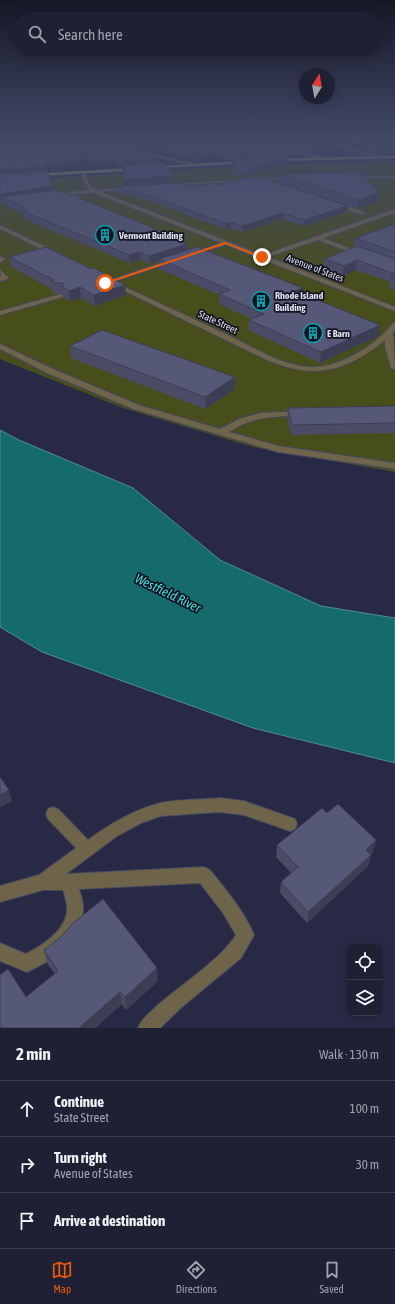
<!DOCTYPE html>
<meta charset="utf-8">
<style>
:root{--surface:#1e2034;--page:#2b2d40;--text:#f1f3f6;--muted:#a1a3ac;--line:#3c3e4f;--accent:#ea580c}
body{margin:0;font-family:"Asap Condensed",sans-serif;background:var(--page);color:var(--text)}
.controls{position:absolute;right:12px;bottom:12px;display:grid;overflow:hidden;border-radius:8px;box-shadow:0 2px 10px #0003}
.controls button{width:36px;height:36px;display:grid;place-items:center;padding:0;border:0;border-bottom:1px solid var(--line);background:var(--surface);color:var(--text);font:20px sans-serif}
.compass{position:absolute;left:299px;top:68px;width:36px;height:36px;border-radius:50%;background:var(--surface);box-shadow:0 2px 10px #0003;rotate:11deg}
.stop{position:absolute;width:12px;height:12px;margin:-9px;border:3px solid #ea580c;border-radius:50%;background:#fff}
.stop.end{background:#ea580c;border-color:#fff;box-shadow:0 1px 4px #0008}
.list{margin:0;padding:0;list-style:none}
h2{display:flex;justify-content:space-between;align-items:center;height:52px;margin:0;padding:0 16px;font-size:17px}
h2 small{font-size:13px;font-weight:400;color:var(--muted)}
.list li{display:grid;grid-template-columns:26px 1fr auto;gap:12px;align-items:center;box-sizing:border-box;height:56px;padding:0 16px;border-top:1px solid var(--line)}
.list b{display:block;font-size:15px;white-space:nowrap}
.list p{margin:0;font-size:13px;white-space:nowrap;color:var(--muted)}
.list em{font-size:13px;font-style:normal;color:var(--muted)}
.icon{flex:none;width:22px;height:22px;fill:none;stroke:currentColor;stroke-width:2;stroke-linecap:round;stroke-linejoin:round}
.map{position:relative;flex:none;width:395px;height:1028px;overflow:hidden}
.search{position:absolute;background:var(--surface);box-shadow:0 2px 10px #0003;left:12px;right:12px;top:12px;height:44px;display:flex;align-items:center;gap:10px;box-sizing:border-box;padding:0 14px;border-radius:22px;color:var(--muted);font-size:15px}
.sheet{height:220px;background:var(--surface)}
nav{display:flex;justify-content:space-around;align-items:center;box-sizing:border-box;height:56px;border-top:1px solid var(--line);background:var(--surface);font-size:11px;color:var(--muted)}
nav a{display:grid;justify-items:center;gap:2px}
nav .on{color:var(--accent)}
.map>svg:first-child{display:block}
</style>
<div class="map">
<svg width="395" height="1028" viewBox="0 0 395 1028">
<rect width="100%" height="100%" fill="#282a45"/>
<polygon fill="#484d1c" points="395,161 395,472 253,447 123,408 0,359 0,181 256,165"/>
<polygon fill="#156a6b" stroke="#518d93" points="0,430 19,440 133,488 220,560 321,606 395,618 395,763 253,728 42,652 0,627"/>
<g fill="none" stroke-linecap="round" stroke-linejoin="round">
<g stroke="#454761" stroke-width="2">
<g id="minor">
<polygon points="87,141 94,141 120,147 118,148"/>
<polygon points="323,141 329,141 380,157 376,158"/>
<polygon points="278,147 323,157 325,158 323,159 277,149"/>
<polygon points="144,152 198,164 200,165 198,166 143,154"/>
<polygon points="83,171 85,172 89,184 95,190 131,187 129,189 101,192 263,255 395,209 395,213 323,238 362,253 362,255 358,255 318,240 268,257 395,307 395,311 226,245 190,255 190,253 221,243 94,193 49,196 51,194 90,190 85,184 81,172"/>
<polygon points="351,176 395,176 395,178 349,178"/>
<polygon points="293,177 291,179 169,186 167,185 169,184"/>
<polygon points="335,202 365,212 366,213 363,215 333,205 332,204"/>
<polygon points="0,225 56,252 57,253 52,254 0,229"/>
<polygon points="0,256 5,259 0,263"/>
<polygon points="169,260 174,261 109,283 104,282"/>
<polygon points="0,270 8,277 8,279 0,281 0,277 1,277"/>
<path d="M 112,283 L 116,283 C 155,301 194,319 232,337 C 256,349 282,365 309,367 C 337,369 377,345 393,323 L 395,322 L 395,329 L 393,333 L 395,370 L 391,368 L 385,347 L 385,340 C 346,372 314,380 267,360 L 112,285 Z"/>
<polygon points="61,294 63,295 63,297 0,315 0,311"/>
<path d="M 0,344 L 53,369 L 139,405 L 220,429 L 239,419 L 260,413 L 304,411 L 305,413 L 304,415 L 301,416 C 274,416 251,417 229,432 L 279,446 L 395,463 L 395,469 L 278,452 L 133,409 L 47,373 L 0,349 Z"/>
<path d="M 219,798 L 244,801 L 295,819 L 297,824 L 295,829 L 290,831 L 244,815 L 219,812 L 161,816 L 141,823 L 117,836 L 66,874 L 204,867 L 210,870 C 226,890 244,911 254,935 L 241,958 L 183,1006 L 160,1028 L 138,1028 C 142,1018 151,1012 158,1005 C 182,984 220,960 236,935 L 223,913 L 200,883 L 79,889 C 81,896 84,904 83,911 C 81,940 52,961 27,972 L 0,961 L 0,943 L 26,954 C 43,945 67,930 67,909 C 67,902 65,896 63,890 L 43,890 L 0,902 L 0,886 L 39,875 L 76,848 L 48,819 L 46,814 L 48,809 L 53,807 L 58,809 L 88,840 C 110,824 133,810 160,803 C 176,799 202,800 219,798 Z"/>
</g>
</g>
<g stroke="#454761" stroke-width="2">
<g id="major">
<polygon points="395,156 395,158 273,161 271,160 273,159"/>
<polygon points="246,161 248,163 154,168 152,167"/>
<polygon points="136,168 138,170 36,176 34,175 36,174"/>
</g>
</g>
<use href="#minor" fill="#6e6449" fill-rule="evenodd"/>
<use href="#major" fill="#af9b61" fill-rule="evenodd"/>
</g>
<g fill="#4a4c66">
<polygon points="0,141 99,141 99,146 159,159 159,163 173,182 123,186 123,179 125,177 122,172 122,167 119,167 116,162 107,165 78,158 80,165 46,168 52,186 52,190 79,198 182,243 187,250 302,294 379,336 320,363 248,330 249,320 252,319 219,304 219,295 159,269 159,261 150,264 140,260 130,263 24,219 23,214 2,204 1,199 0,199"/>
<polygon points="100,141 185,141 155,150 148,149 148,144 155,142 135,147 133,148"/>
<polygon points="186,141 333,141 341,143 340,148 323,153 293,146 292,149 291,148 290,153 289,157 228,160 225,156 216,154 199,160 166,152 166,147"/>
<polygon points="333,141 395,141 395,153 393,153 390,150 376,151 368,149 361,142 349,146"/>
<polygon points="287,158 287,164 241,177 232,165 232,160"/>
<polygon points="279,174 379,193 378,202 358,208 278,182"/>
<polygon points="218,185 348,211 304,226 282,219 242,232 230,228 226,229 219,227 137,196 131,197 116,192 116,187 192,187"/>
<polygon points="395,224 395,290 389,288 390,282 356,270 342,276 323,269 324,259 353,247 355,238"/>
<polygon points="9,257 125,285 126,295 95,306 81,298 70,301 64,298 64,294 57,294 53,292 52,289 11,267"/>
<polygon points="70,346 235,389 205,409 71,358"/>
<polygon points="395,406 395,433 291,435 287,418 288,408"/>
<polygon points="327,813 376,840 373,852 371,854 371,855 368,866 307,923 280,893 281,882 291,873 276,857 277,845"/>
<polygon points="44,950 158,981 126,1010 122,1004 95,1028 0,1028 26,997 55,974 47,963"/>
</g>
<g fill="#3c3e53">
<polygon points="99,141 99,146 79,151 79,147"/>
<polygon points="138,141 160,141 135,147 133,148 133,143 134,142"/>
<polygon points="169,141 185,141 155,150 155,145"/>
<polygon points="349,141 361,141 361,142 349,146"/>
<polygon points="341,143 340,148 323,153 323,148"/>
<polygon points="216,149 216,154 199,160 199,154"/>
<polygon points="116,157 116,162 107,165 107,160"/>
<polygon points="287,157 287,164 241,177 241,172"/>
<polygon points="159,159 159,164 122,165 122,167 119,167 119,162"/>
<polygon points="79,160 80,165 46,168 47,172 0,174 0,169 45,162"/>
<polygon points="173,176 173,182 123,186 123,179"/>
<polygon points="52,186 53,191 1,197 1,199 0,199 0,194"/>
<polygon points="379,193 378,202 358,208 359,200"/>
<polygon points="348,206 348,211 304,226 304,220"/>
<polygon points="283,213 282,219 242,232 242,226"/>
<polygon points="230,222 230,228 226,229 226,224"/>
<polygon points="182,240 183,246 187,244 187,252 159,259 159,261 150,264 149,256 179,241"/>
<polygon points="140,252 140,260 130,263 129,255"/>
<polygon points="357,260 356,270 342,276 344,266"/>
<polygon points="125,285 126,295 95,306 94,295"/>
<polygon points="80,287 81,298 70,301 69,291"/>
<polygon points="303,288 302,298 295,291"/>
<polygon points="380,325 379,336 320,363 321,352"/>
<polygon points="235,377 235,389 205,409 205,397"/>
<polygon points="9,790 12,801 0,808 0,795"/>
<polygon points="376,840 373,852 363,861 366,850"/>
<polygon points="371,855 368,866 307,923 308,912"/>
<polygon points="157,968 158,981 126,1010 125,997"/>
<polygon points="120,992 122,1004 95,1028 79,1028"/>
</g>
<g fill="#565877" stroke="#3c3e53">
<polygon points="0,141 99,141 79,147 79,151 110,144 155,153 159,159 119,162 116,157 107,160 76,153 79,160 45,162 46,166 0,169"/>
<polygon points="122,141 138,141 134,142 133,143"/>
<polygon points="160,141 169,141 155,145 148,144"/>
<polygon points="186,141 259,141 291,148 289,152 228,155 225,151 216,149 199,154 166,147"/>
<polygon points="279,141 333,141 341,143 323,148 293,141 292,144"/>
<polygon points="365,141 395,141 395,148 394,148 391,145 376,146 369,144"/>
<polygon points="287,157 287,159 241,172 232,160"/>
<polygon points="163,163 173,176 123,179 127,175 122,165"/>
<polygon points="48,171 52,186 0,194 0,174"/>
<polygon points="361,172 379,193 359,200 279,174"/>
<polygon points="263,178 348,206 304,220 283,213 242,226 230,222 226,224 219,221 137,191 130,191 116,187 178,183 192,187 212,183 218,185 242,179"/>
<polygon points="57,190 69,195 77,195 79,198 175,237 182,240 179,241 187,244 149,256 140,252 129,255 23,211 25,208 1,197"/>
<polygon points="395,224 395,252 355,238"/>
<polygon points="357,246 395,259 395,274 357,260 344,266 324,259"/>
<polygon points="46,247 92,269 94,268 125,285 94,295 80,287 69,291 63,287 63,283 55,283 51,281 54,280 9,257"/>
<polygon points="197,247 303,288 295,291 380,325 321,352 249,320 264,314 219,294 230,290 159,259"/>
<polygon points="395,276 395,279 391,278"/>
<polygon points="102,330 235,377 205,397 70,346"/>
<polygon points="395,406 395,423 292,425 288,408"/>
<polygon points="0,777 9,790 0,795"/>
<polygon points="338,804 376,840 366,850 371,855 308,912 281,882 298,867 277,845 322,808 327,813"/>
<polygon points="103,899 157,968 125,997 120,992 79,1028 0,1028 0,975 8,969 26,997 58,971 44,950 62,936 72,924"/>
</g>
<linearGradient id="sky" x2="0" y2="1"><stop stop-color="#161726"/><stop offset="0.49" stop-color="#424a68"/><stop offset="1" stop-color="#424a68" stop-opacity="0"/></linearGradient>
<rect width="395" height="285" fill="url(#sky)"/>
<polygon fill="#ea580c" points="225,242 264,257 260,258 226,244 106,284 103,283"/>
<defs>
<g id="building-ring" transform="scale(1)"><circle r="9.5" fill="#131420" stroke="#0f9aa8" stroke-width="1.5"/><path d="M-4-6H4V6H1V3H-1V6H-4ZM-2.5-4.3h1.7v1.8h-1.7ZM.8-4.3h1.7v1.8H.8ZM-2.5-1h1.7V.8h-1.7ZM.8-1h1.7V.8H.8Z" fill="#0f9aa8"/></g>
</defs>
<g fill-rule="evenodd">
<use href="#building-ring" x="105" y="235"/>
<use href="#building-ring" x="261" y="301"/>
<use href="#building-ring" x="313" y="333"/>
</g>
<g text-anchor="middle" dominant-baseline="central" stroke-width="3.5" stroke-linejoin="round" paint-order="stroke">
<g font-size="10" font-weight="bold" fill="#dcdff1" stroke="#131420" text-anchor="start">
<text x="119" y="235">Vermont Building</text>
<text x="275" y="295">Rhode Island<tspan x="275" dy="12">Building</tspan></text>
<text x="327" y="333">E Barn</text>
</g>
<g font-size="10" fill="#dcdff1" stroke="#131420">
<text transform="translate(315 268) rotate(21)">Avenue of States</text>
<text transform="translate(218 322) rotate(25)">State Street</text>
</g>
<g font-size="13" font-style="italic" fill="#46dedf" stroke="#131420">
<text transform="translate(168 593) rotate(26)">Westfield River</text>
</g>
</g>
</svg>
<div class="controls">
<button><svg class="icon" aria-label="locate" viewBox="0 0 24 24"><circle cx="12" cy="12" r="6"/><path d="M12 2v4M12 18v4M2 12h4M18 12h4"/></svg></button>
<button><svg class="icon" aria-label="layers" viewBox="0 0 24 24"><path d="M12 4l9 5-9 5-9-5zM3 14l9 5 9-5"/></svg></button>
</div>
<svg class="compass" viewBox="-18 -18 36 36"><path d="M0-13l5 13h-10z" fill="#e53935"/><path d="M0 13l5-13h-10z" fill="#a1a3ac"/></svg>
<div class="stop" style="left:105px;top:283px"></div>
<div class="stop end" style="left:262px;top:257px"></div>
<div class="search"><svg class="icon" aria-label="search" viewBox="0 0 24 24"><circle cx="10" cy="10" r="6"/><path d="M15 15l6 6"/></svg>Search here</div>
</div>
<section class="sheet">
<h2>2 min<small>Walk · 130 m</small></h2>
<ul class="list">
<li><svg class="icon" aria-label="ahead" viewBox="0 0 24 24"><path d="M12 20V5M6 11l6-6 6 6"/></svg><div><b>Continue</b><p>State Street</p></div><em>100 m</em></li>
<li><svg class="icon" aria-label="right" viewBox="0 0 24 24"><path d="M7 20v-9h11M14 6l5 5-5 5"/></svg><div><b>Turn right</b><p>Avenue of States</p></div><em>30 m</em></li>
<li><svg class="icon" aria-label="arrive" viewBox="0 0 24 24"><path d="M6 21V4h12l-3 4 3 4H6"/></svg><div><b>Arrive at destination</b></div></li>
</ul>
</section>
<nav>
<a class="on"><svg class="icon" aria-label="map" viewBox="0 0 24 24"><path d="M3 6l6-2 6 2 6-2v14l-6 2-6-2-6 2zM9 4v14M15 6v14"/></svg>Map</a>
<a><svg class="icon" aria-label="directions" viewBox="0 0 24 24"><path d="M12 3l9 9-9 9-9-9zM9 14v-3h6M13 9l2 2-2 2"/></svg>Directions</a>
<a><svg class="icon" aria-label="saved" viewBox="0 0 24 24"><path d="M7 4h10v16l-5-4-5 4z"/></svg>Saved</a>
</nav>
